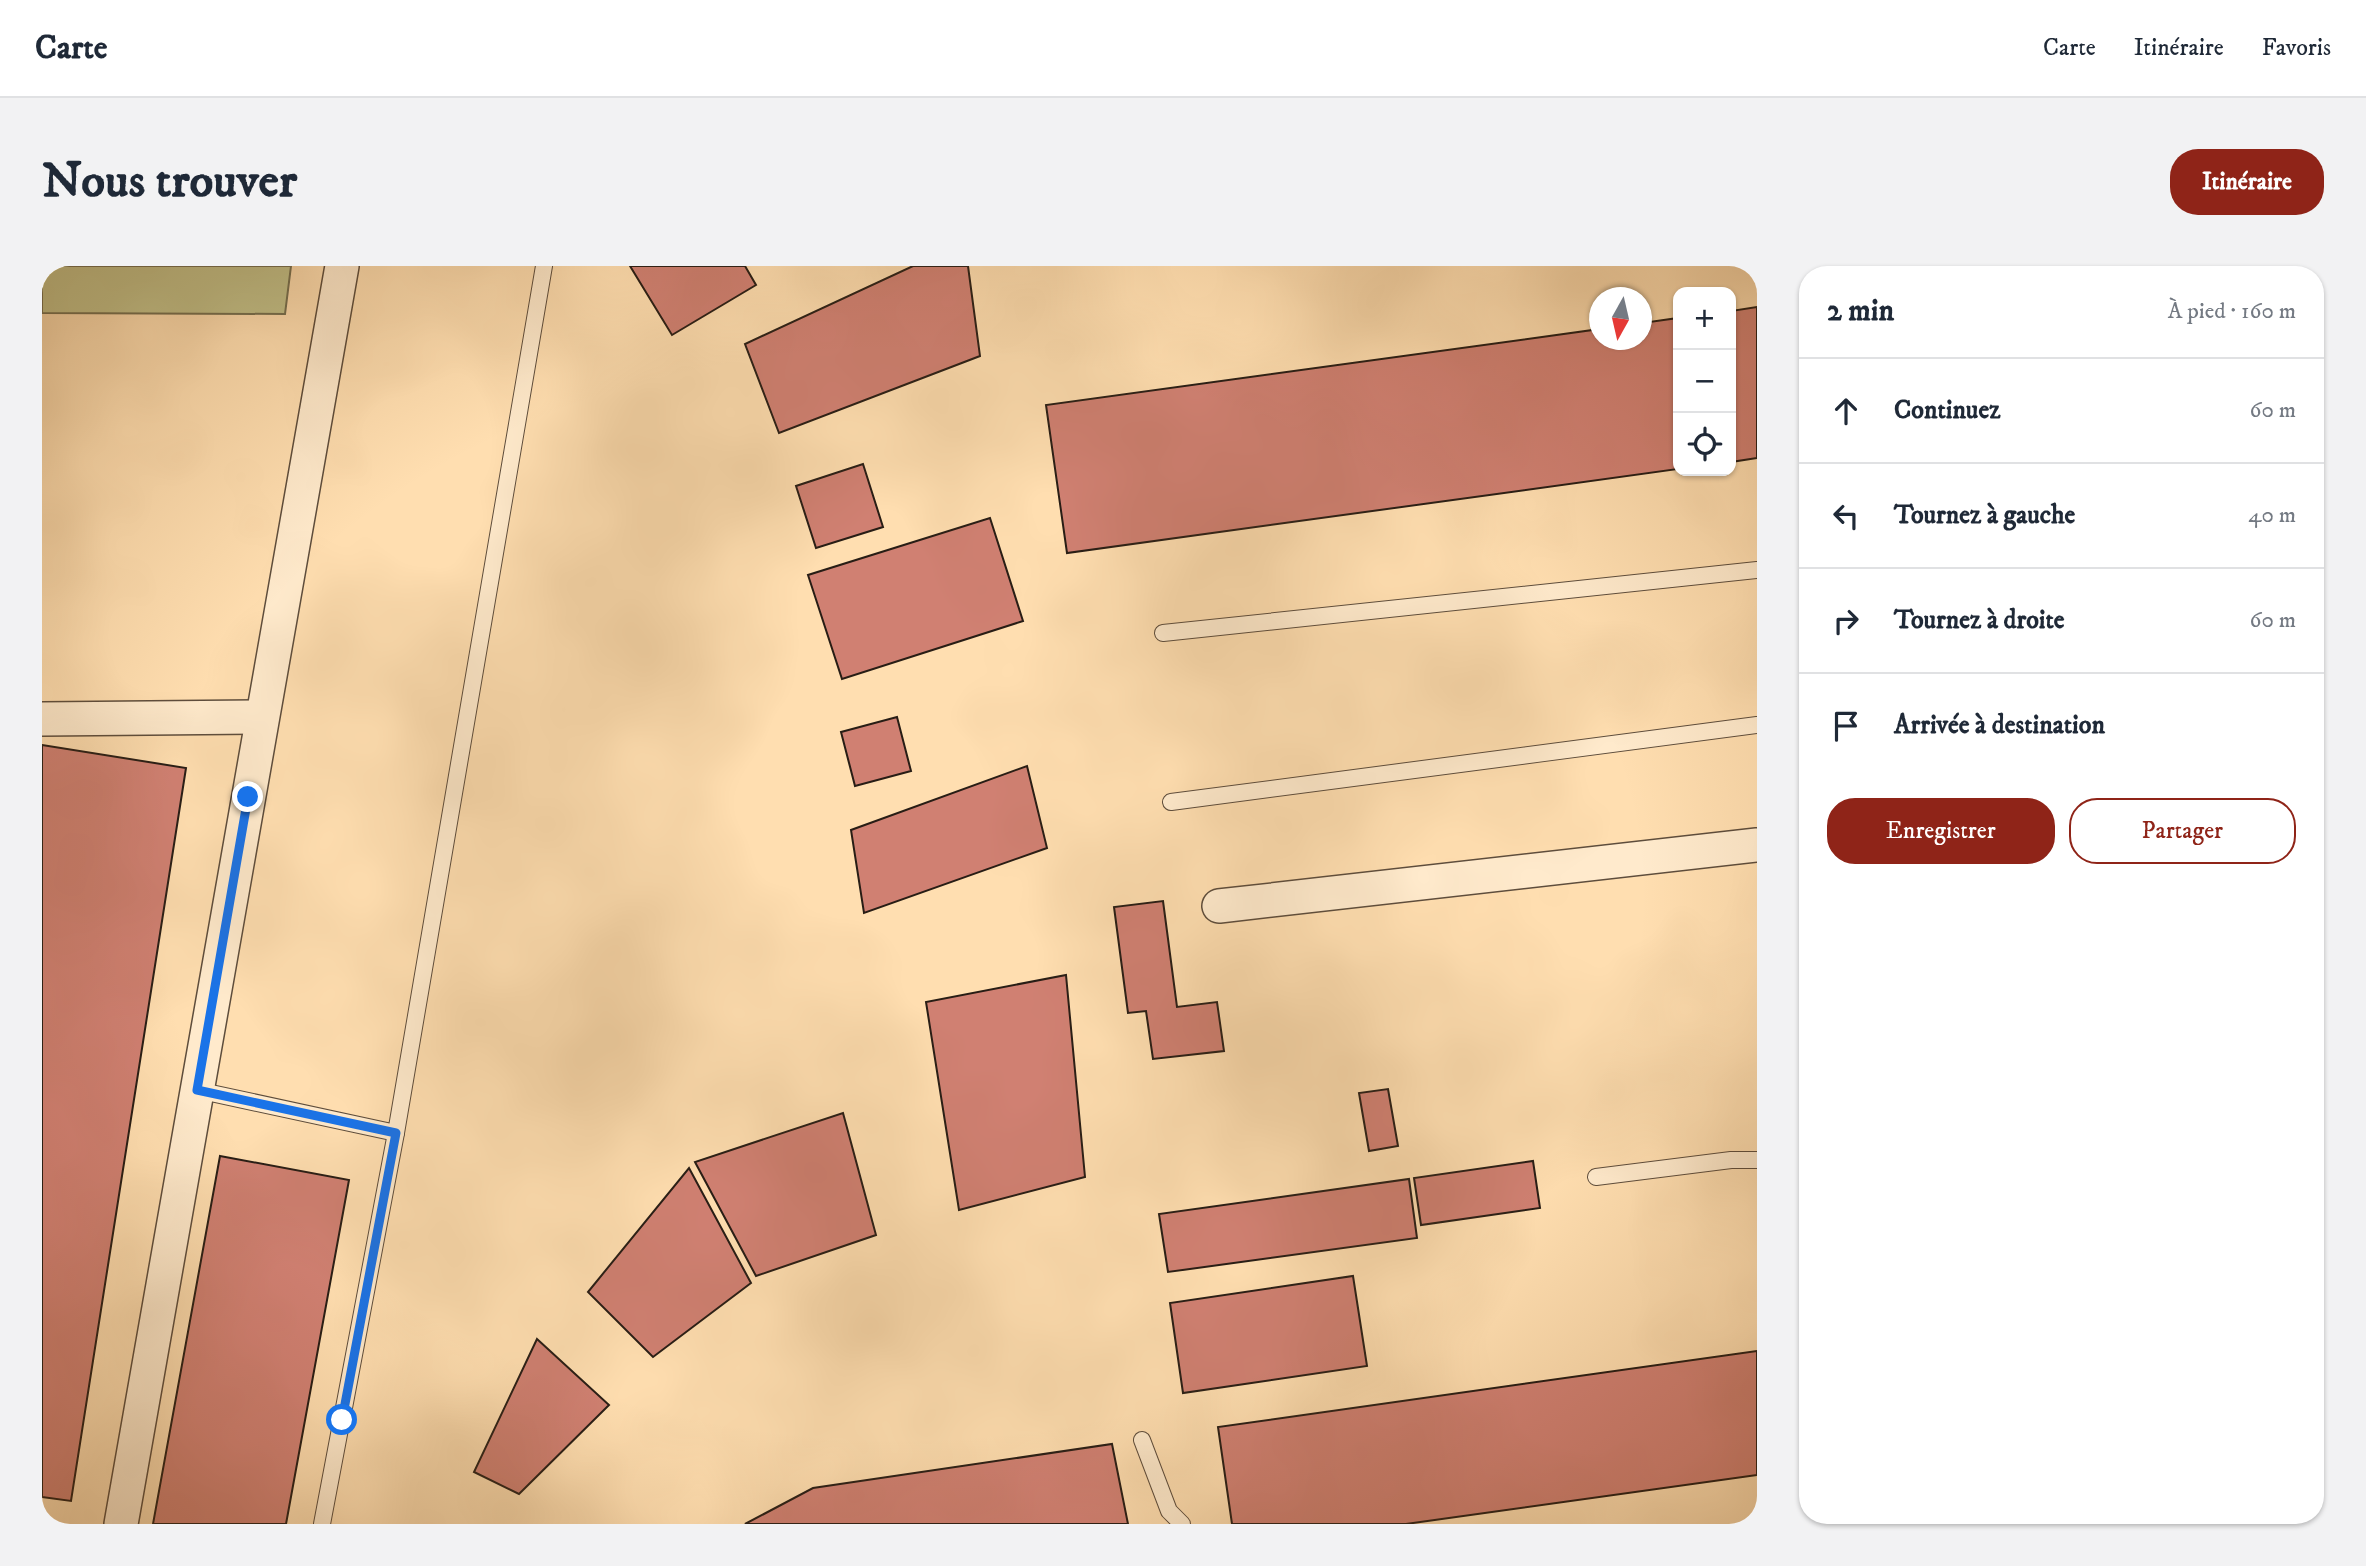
<!DOCTYPE html>
<html lang="fr">
<meta charset="utf-8">
<style>
:root{--surface:#fff;--page:#f2f2f3;--text:#1f2937;--muted:#747a83;--line:#e0e1e3;--accent:#8f2418}
body{margin:0;font-family:"IM FELL DW Pica",serif;background:var(--page);color:var(--text)}
.controls{position:absolute;right:21px;top:21px;display:grid;overflow:hidden;border-radius:14px;box-shadow:0 2px 5px #0004}
.controls button{width:63px;height:63px;display:grid;place-items:center;padding:0;border:0;border-bottom:2px solid var(--line);background:var(--surface);color:var(--text);font:35px sans-serif}
.compass{position:absolute;left:1547px;top:21px;width:63px;height:63px;border-radius:50%;background:var(--surface);box-shadow:0 2px 5px #0004;rotate:188deg}
.stop{position:absolute;width:21px;height:21px;margin:-16px;border:5px solid #1a73e8;border-radius:50%;background:#fff}
.stop.end{background:#1a73e8;border-color:#fff;box-shadow:0 2px 7px #0008}
.list{margin:0;padding:0;list-style:none}
h2{display:flex;justify-content:space-between;align-items:center;height:91px;margin:0;padding:0 28px;font-size:30px}
h2 small{font-size:23px;font-weight:400;color:var(--muted)}
.list li{display:grid;grid-template-columns:46px 1fr auto;gap:21px;align-items:center;box-sizing:border-box;height:105px;padding:0 28px;border-top:2px solid var(--line)}
.list b{display:block;font-size:26px;white-space:nowrap}
.list em{font-size:23px;font-style:normal;color:var(--muted)}
.actions{display:flex;gap:14px;padding:21px 28px}
.actions a{flex:1;padding:16px 0;border:2px solid var(--accent);border-radius:28px;text-align:center;font-size:24px;color:var(--accent)}
.actions .main{background:var(--accent);color:#fff}
.icon{flex:none;width:38px;height:38px;fill:none;stroke:currentColor;stroke-width:2;stroke-linecap:round;stroke-linejoin:round}
.map{position:relative;flex:none;width:1715px;height:1258px;overflow:hidden;border-radius:28px}
header{display:flex;align-items:center;gap:42px;box-sizing:border-box;height:98px;padding:0 35px;background:var(--surface);border-bottom:2px solid var(--line)}
header strong{font-size:33px}
nav{display:flex;gap:38px;margin-inline-start:auto;font-size:24px}
.intro{display:flex;align-items:center;justify-content:space-between;box-sizing:border-box;height:168px;padding:0 42px}
h1{margin:0;font-size:49px}
.button{padding:18px 32px;border-radius:28px;background:var(--accent);color:#fff;font-size:24px;font-weight:700}
main{display:flex;gap:42px;padding:0 42px}
aside{flex:1;background:var(--surface);border-radius:28px;box-shadow:0 2px 5px #0004}
.map>svg:first-child{display:block}
</style>
<header>
<strong>Carte</strong>
<nav><a>Carte</a><a>Itinéraire</a><a>Favoris</a></nav>
</header>
<div class="intro"><h1>Nous trouver</h1><a class="button">Itinéraire</a></div>
<main>
<div class="map">
<svg width="1715" height="1258" viewBox="0 0 1715 1258">
<rect width="100%" height="100%" fill="#ffdeb0"/>
<filter id="stains"><feTurbulence type="fractalNoise" baseFrequency=".00286" numOctaves="4"/><feColorMatrix values="0 0 0 0 .2 0 0 0 0 .09 0 0 0 0 .02 0 0 0 .5 -.17"/></filter>
<radialGradient id="worn" r=".72"><stop offset=".6" stop-color="#630" stop-opacity="0"/><stop offset="1" stop-color="#630" stop-opacity=".3"/></radialGradient>
<polygon fill="#c2c18a" stroke="#756f50" stroke-width="2" points="0,0 249,0 243,48 0,47"/>
<g fill="#d08072" stroke="#281d15" stroke-width="2">
<polygon points="588,0 703,0 714,19 630,69"/>
<polygon points="871,0 926,0 938,90 737,167 703,78"/>
<polygon points="1715,41 1715,192 1689,196 1689,45"/>
<polygon points="1636,52 1636,203 1025,287 1004,139 1558,63 1558,74 1600,74 1600,57"/>
<polygon points="821,198 841,261 774,282 754,220"/>
<polygon points="948,252 981,355 800,413 766,309"/>
<polygon points="855,451 869,505 813,520 799,466"/>
<polygon points="0,479 144,502 29,1235 0,1231"/>
<polygon points="985,500 1005,582 822,647 809,564"/>
<polygon points="1121,635 1135,741 1175,736 1182,785 1111,793 1104,745 1086,747 1072,641"/>
<polygon points="1024,709 1043,911 917,944 884,736"/>
<polygon points="1346,823 1356,880 1327,885 1317,827"/>
<polygon points="801,847 834,969 714,1010 653,896"/>
<polygon points="178,890 307,914 244,1258 111,1258"/>
<polygon points="1491,895 1498,942 1379,959 1372,912"/>
<polygon points="647,902 709,1017 611,1091 546,1026"/>
<polygon points="1367,913 1375,972 1126,1006 1117,948"/>
<polygon points="1311,1010 1325,1100 1141,1127 1128,1037"/>
<polygon points="495,1073 567,1139 477,1228 432,1206"/>
<polygon points="1715,1085 1715,1209 1364,1258 1190,1258 1176,1161"/>
<polygon points="1070,1178 1086,1258 703,1258 771,1222"/>
</g>
<g fill="none" stroke-linecap="round" stroke-linejoin="round">
<g stroke="#5e4d3c" stroke-width="18">
<g id="service">
<polyline points="1121,367 1715,304"/>
<polyline points="1129,536 1715,459"/>
<polyline points="155,824 354,867 502,0"/>
<polyline points="1554,911 1689,894 1715,894"/>
<polyline points="1100,1174 1127,1245 1140,1258"/>
<polyline points="280,1258 354,867"/>
</g>
</g>
<g stroke="#5e4d3c" stroke-width="36">
<g id="minor">
<polyline points="0,453 220,451"/>
<polyline points="1177,640 1715,579"/>
<polyline points="79,1258 300,0"/>
</g>
</g>
<use href="#service" stroke="#ffeacc" stroke-width="16"/>
<use href="#minor" stroke="#ffeacc" stroke-width="33"/>
</g>
<g fill="none" stroke-linecap="round" stroke-linejoin="round">
<polyline stroke="#1a73e8" stroke-width="9" points="206,531 155,824 354,867 300,1154"/>
</g>
<rect width="100%" height="100%" filter="url(#stains)"/>
<rect width="100%" height="100%" fill="url(#worn)"/>
</svg>
<div class="controls">
<button>+</button>
<button>−</button>
<button><svg class="icon" aria-label="locate" viewBox="0 0 24 24"><circle cx="12" cy="12" r="6"/><path d="M12 2v4M12 18v4M2 12h4M18 12h4"/></svg></button>
</div>
<svg class="compass" viewBox="-18 -18 36 36"><path d="M0-13l5 13h-10z" fill="#e53935"/><path d="M0 13l5-13h-10z" fill="#747a83"/></svg>
<div class="stop" style="left:300px;top:1154px"></div>
<div class="stop end" style="left:206px;top:531px"></div>
</div>
<aside>
<h2>2 min<small>À pied · 160 m</small></h2>
<ul class="list">
<li><svg class="icon" aria-label="ahead" viewBox="0 0 24 24"><path d="M12 20V5M6 11l6-6 6 6"/></svg><div><b>Continuez</b></div><em>60 m</em></li>
<li><svg class="icon" aria-label="left" viewBox="0 0 24 24"><path d="M17 20v-9H6M10 6l-5 5 5 5"/></svg><div><b>Tournez à gauche</b></div><em>40 m</em></li>
<li><svg class="icon" aria-label="right" viewBox="0 0 24 24"><path d="M7 20v-9h11M14 6l5 5-5 5"/></svg><div><b>Tournez à droite</b></div><em>60 m</em></li>
<li><svg class="icon" aria-label="arrive" viewBox="0 0 24 24"><path d="M6 21V4h12l-3 4 3 4H6"/></svg><div><b>Arrivée à destination</b></div></li>
</ul>
<div class="actions"><a class="main">Enregistrer</a><a>Partager</a></div>
</aside>
</main>
